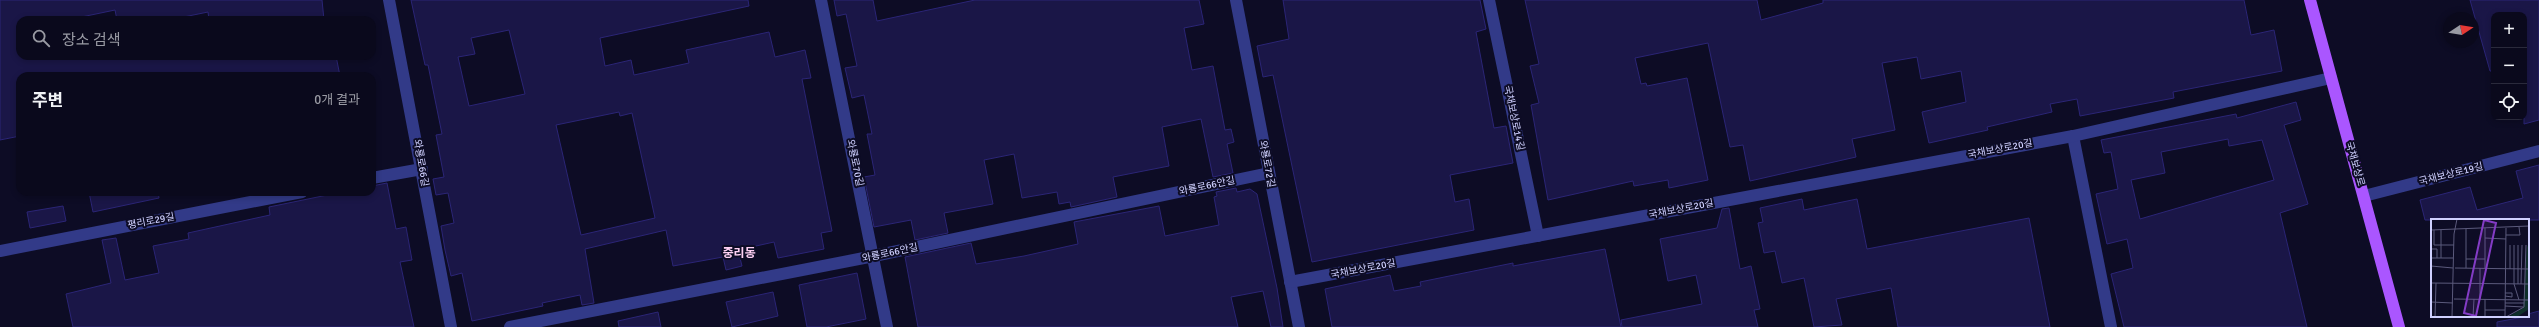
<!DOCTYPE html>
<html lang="ko">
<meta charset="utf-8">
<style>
:root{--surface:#0a091c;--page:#131225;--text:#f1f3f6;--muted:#999aa3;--line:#2a2a3b}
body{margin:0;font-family:Signika,"Noto Sans KR",sans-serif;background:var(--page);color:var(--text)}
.controls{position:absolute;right:12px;top:12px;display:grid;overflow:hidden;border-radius:8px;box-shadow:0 2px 6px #0003}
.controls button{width:36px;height:36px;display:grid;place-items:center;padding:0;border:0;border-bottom:1px solid var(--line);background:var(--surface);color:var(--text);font:20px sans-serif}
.compass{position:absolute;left:2443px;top:12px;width:36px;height:36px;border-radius:50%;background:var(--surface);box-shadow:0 2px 6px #0003;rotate:78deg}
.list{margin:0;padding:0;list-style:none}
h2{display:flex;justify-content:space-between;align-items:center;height:52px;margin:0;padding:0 16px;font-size:17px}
h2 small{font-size:13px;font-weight:400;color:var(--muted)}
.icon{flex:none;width:22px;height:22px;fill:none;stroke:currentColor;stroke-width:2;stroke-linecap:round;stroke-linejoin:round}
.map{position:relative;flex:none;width:2539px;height:327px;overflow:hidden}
.search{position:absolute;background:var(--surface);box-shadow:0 2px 6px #0003;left:16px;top:16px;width:360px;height:44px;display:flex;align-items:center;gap:10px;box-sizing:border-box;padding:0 14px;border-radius:12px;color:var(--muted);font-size:15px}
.panel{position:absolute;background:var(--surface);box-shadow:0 2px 6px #0003;left:16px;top:72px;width:360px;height:124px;border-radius:12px}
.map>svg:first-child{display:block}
</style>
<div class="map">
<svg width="2539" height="327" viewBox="0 0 2539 327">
<rect width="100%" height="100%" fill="#0d0c25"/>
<g fill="#1a1647" stroke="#2b2576" fill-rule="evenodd">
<polygon points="0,0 322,0 324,20 209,20 208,12 169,20 117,20 115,10 67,20 20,20 20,56 336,56 340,76 20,76 20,136 0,140"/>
<path d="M 411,0 L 748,0 L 749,6 L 600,38 L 605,66 L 631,60 L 634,75 L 689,63 L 686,50 L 769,32 L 775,57 L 805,50 L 811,78 L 802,79 L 832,231 L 821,233 L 824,249 L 778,258 L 774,242 L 738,250 L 742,266 L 726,270 L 723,257 L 673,266 L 666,230 L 585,249 L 594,303 L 582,305 L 580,295 L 542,303 L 543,306 L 472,321 L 462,273 L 451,276 L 445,250 L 441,226 L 454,223 L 448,193 L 436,195 L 433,179 L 444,177 L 436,135 L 442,134 L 428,65 L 425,65 ZM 509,30 L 525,94 L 469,106 L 458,57 L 475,54 L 471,38 ZM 619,112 L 620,116 L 632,113 L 655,218 L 581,235 L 556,125 Z"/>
<polygon points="834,0 873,0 877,21 975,0 1199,0 1204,24 1184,28 1192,70 1213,66 1225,130 1231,129 1234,142 1227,144 1233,173 1213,177 1201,119 1162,127 1169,166 1113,177 1117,197 1071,207 1070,202 1059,204 1057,192 1022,198 1014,154 984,160 993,204 944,213 948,233 915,240 911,220 874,227 864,177 875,175 867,134 872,134 864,95 852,98 845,68 857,66 846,14 837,16"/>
<polygon points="1283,0 1480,0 1486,29 1476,32 1494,128 1506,126 1513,163 1450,175 1455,202 1469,199 1474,230 1312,262 1273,75 1263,77 1257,46 1289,39"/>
<polygon points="1525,0 1757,0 1761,20 1823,3 1823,0 2244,0 2251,35 2274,30 2282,71 2173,92 2174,98 2080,116 2077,99 2050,104 2052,112 1987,127 1988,130 1929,143 1922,112 1966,102 1961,71 1921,79 1917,57 1882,63 1895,130 1852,139 1856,157 1750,181 1743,145 1730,147 1708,43 1635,58 1641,84 1646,83 1647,86 1687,78 1708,180 1669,188 1668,180 1634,186 1633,181 1548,200 1531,105 1539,103 1530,66 1539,64"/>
<polygon points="2470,0 2539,0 2539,120 2524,124 2524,15 2494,15 2494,71 2490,71"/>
<path d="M 2296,102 L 2301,120 L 2284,125 L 2308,204 L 2280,213 L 2307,327 L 2124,327 L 2111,274 L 2133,268 L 2127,239 L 2107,244 L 2096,194 L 2118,189 L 2111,152 L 2104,153 L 2101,140 L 2236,114 L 2237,118 ZM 2228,139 L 2229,146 L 2262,140 L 2274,180 L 2140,219 L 2131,180 L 2165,173 L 2161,152 Z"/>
<polygon points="2539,165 2539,220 2425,220 2420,200 2470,187 2477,210 2523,198 2516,171"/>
<polygon points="387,183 396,229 406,227 412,260 400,262 414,327 73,327 66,294 111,283 102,240 116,238 125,280 159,273 153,246 189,239 188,233 270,215 269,207 342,192 372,192 372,186"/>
<polygon points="1236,188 1237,192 1250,189 1257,194 1277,288 1283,327 1271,327 1263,291 1231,297 1238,327 918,327 905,257 971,243 976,264 1024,256 1078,244 1074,222 1159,206 1165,236 1219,225 1214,197 1217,196 1216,192"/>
<polygon points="89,192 158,192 159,198 93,212"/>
<polygon points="1802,199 1804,210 1857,199 1867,249 2029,218 2050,327 1898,327 1891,288 1836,299 1842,325 1814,327 1804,278 1782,283 1775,251 1764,253 1758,223 1763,222 1760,208"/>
<polygon points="63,206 66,221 30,228 27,212"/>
<polygon points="1729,208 1740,269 1751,266 1760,309 1754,310 1758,327 1622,327 1621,320 1702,304 1696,275 1668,281 1660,239 1717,228 1722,209"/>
<polygon points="1605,249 1621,327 1332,327 1325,289 1390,275 1394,291 1421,286 1420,282 1513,263 1513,266"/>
<polygon points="857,273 866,319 826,327 807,327 799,285"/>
<polygon points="773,292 778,316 732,327 726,302"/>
<polygon points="2539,311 2539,327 2497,327 2497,322 2528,316 2528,314"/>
<polygon points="658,312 661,327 619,327 618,321"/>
</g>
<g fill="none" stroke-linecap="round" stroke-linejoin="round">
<g stroke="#323a88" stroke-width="12">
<polyline points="389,0 451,327"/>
<polyline points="821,0 887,327"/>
<polyline points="1236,0 1299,327"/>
<polyline points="1489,0 1538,236"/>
<polyline points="2073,136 2111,327"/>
<polyline points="372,178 422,169"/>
<polyline points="2364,196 2539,151"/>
<polyline points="0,251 302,192"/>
<polyline points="1290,282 2073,136 2331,78"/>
<polyline points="510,327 874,256 1269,173"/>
</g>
<polyline stroke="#aa56ff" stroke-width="12" points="2310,0 2399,327"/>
</g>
<g text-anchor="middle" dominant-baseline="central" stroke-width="4" stroke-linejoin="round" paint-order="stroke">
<g font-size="10" fill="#cfd0ff" stroke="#0d0c25">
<text transform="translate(1514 118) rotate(78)">국채보상로14길</text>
<text transform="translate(2000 149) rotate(-11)">국채보상로20길</text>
<text transform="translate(421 163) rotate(80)">와룡로66길</text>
<text transform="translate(855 163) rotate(78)">와룡로70길</text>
<text transform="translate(1267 164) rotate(79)">와룡로72길</text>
<text transform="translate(2355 164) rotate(74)">국채보상로</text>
<text transform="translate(2451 174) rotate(-14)">국채보상로19길</text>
<text transform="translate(1207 186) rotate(-12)">와룡로66안길</text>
<text transform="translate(1681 209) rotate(-11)">국채보상로20길</text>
<text transform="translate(151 221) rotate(-11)">평리로29길</text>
<text transform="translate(890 253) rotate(-12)">와룡로66안길</text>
<text transform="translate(1363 269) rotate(-11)">국채보상로20길</text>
</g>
<g font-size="12" font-weight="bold" fill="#ffd1f4" stroke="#0d0c25">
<text x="739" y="253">중리동</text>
</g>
</g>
<g transform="translate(2431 219)">
<rect width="98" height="98" fill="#0d0c25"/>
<path d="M 96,26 L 98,30 L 98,90 L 86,98 L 77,98 L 92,89 Z" fill="#0e2f2a"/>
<path fill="none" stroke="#5b5a7c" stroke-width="1" d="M 35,10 L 35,49M 0,11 L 98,7M 3,11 L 3,26 L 23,26M 75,16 L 89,16 L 88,8M 54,19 L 75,20M 0,30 L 6,30 L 6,39M 0,39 L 22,39M 10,39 L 10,11M 35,40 L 54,40M 0,47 L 22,49M 24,49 L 98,50M 54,49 L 54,9M 79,50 L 79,26M 0,64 L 98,65M 83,65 L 83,26M 83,65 L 88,81M 87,65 L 87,26M 90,65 L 91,26M 74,77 L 81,78 L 81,74 L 74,74M 23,80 L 98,81M 49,80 L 49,49M 0,83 L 22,84M 74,84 L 93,84M 74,87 L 92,88M 54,91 L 74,91M 4,98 L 5,64M 21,98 L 23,15 L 26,0M 42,98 L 43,80M 54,98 L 54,80M 74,98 L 75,9M 75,98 L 93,88 L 95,26"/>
<path fill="#833cc5" fill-opacity="0.15" stroke="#833cc5" stroke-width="2" d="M 53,1 L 65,4 L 45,97 L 33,94 Z"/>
<rect width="98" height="98" fill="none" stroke="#cfd0ff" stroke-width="2"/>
</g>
</svg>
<div class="controls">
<button>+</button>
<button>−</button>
<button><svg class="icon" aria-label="locate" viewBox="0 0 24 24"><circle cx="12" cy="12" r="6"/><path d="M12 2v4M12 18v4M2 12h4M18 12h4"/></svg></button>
</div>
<svg class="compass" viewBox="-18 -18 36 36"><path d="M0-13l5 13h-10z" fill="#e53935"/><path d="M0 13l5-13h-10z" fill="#999aa3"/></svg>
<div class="search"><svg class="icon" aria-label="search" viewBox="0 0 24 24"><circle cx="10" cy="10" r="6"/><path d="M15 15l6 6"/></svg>장소 검색</div>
<section class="panel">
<h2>주변<small>0개 결과</small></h2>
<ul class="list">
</ul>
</section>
</div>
